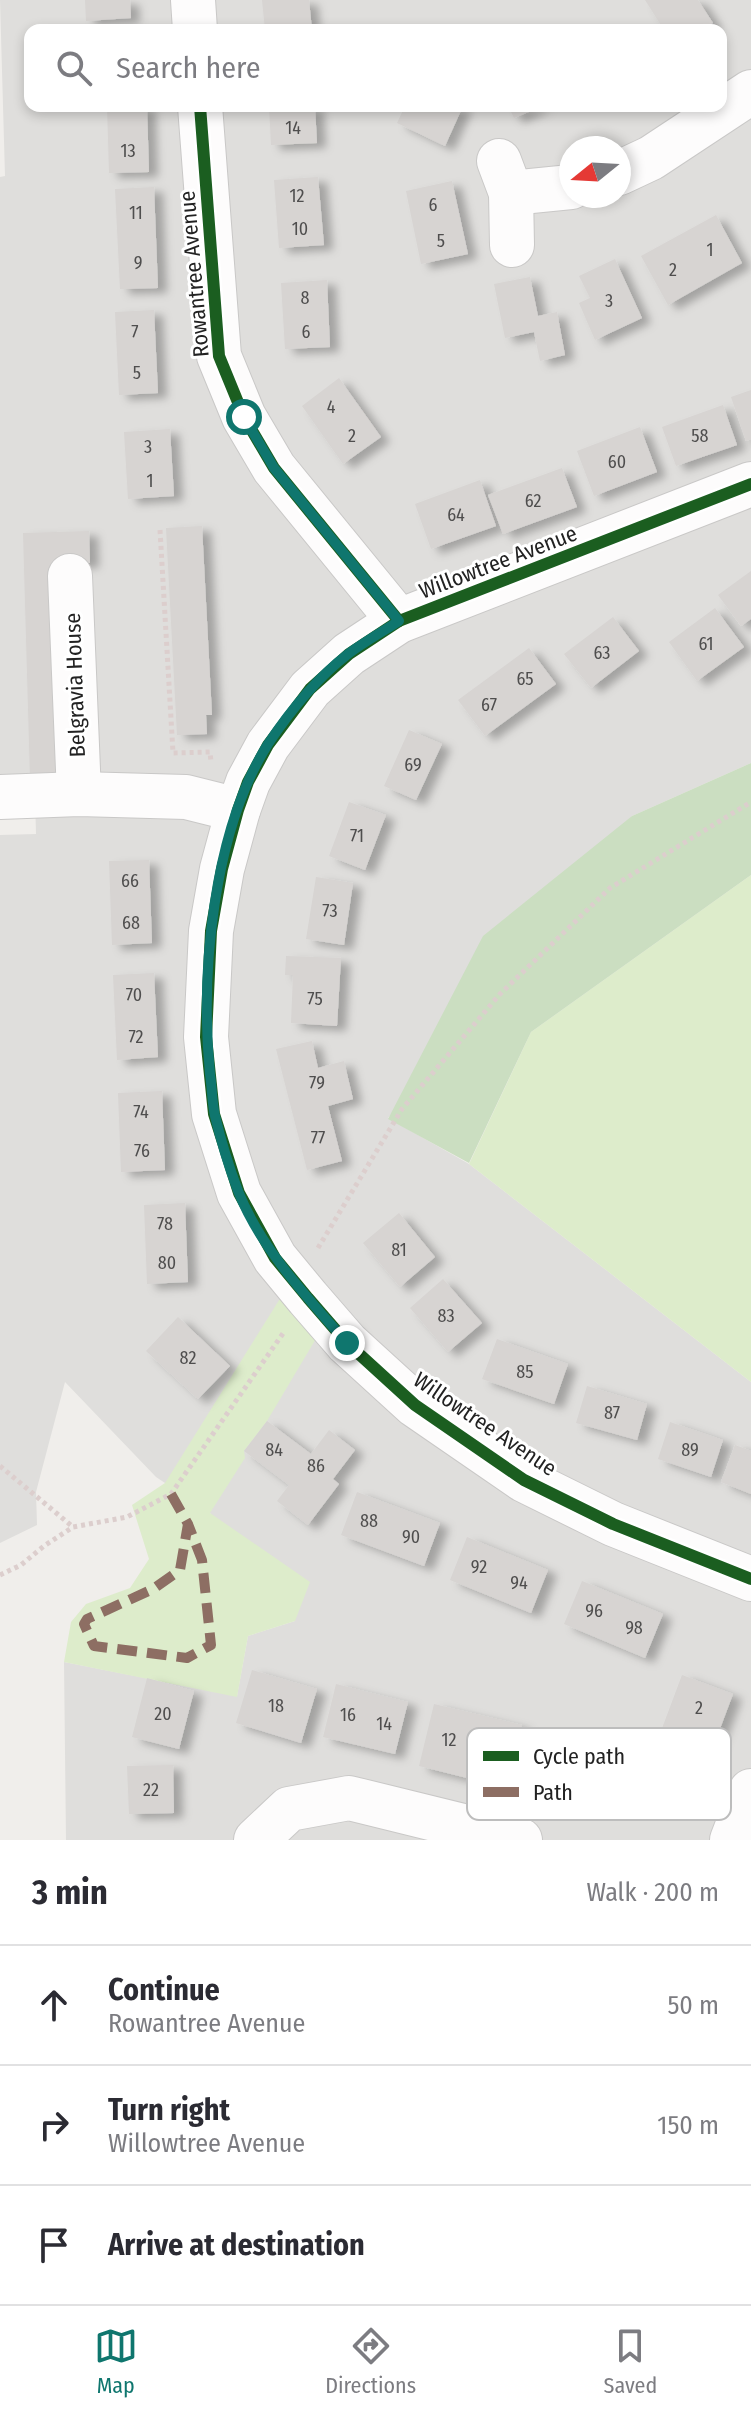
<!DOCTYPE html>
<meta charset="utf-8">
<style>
:root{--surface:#fff;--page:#f2f2f3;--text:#2b2b33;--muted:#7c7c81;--line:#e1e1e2;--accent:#0f766e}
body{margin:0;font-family:"Fira Sans Condensed",sans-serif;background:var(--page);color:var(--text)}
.compass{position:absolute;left:559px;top:136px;width:72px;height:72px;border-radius:50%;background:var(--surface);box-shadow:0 4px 12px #0003;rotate:252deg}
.stop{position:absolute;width:24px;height:24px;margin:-18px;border:6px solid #0f766e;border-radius:50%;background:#fff}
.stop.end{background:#0f766e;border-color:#fff;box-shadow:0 2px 8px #0008}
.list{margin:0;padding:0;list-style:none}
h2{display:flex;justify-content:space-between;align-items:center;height:104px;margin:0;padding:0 32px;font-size:34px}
h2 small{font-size:26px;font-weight:400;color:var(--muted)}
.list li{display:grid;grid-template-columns:52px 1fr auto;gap:24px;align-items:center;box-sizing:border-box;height:120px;padding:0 32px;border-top:2px solid var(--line)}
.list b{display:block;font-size:30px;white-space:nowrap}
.list p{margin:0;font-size:26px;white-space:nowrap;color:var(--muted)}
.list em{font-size:26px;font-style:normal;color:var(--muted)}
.icon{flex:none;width:44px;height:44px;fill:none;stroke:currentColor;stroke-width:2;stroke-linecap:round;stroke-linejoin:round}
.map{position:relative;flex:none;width:751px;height:1840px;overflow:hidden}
.search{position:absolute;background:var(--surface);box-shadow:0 4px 12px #0003;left:24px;right:24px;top:24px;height:88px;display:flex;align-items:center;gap:20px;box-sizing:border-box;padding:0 28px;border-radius:16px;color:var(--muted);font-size:30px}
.sheet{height:464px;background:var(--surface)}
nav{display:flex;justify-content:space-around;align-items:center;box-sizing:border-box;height:112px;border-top:2px solid var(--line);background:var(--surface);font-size:22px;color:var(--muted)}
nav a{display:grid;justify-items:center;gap:4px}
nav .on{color:var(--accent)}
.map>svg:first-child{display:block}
</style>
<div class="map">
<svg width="751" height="1840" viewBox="0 0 751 1840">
<defs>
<filter id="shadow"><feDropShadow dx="9" dy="5" stdDeviation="4" flood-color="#0004"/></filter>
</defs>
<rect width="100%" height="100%" fill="#f0eeeb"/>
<path fill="#dfdedc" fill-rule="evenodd" d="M 0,0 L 751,0 L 751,763 L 632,816 L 388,1118 L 469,1164 L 751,1382 L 751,1840 L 66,1840 L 64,1662 L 237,1696 L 248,1636 L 295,1621 L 210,1513 L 156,1477 L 65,1382 L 36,1492 L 37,1525 L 0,1543 L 0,835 L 36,834 L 35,796 L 0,797 L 0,177 L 5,176 ZM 30,30 L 721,30 L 721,106 L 30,106 ZM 571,148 L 619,148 L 619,196 L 571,196 Z"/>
<g fill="#ddeccb">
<polygon points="751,875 751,1382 469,1164 531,1032"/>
<polygon points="281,1297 317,1337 267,1421 244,1451 245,1458 210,1513 310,1582 295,1621 248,1636 237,1697 64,1662 71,1622 86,1604 130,1588 149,1559 132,1505 165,1483"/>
</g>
<polygon fill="#cbdec1" points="751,763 751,875 531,1032 469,1163 388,1119 483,936 632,816"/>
<g fill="#d7d4d2" filter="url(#shadow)">
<polygon points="85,0 130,0 131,18 86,21"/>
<polygon points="262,0 309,0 312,30 265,30"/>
<polygon points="645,0 698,0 713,23 701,30 664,30"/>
<polygon points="107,106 147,106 149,172 109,173"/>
<polygon points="269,106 315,106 317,143 271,145"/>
<polygon points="405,106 463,106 445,146 397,123"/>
<polygon points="508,106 543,106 514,118"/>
<polygon points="318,177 324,245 279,248 274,180"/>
<polygon points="452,181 468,254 421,264 406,191"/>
<polygon points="154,187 158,288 120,289 115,189"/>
<polygon points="716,215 742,263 668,305 641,256"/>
<polygon points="615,259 642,318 595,340 579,303 590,298 579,276"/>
<polygon points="530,277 538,316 557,312 565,355 540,361 534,332 505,338 494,284"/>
<polygon points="327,280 330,347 285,349 281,283"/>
<polygon points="154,310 158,393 119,395 115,312"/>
<polygon points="339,378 381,437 343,464 302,406"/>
<polygon points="751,390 751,439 746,441 731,397"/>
<polygon points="723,405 737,445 676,466 662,427"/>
<polygon points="640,427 657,472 594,496 577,451"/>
<polygon points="170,429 174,496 128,499 124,432"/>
<polygon points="562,468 577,507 503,534 488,495"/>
<polygon points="480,480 496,526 431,549 415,504"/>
<polygon points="202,526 212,715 206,715 207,734 177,735 166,528"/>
<polygon points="89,531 90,563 56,564 62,779 30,779 23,533"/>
<polygon points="751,571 751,619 741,626 718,595"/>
<polygon points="715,608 744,647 697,681 669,642"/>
<polygon points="613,617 639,651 591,688 564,654"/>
<polygon points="529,648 556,684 485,736 458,700"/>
<polygon points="409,730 442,744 416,800 384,786"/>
<polygon points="349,802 386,815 365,870 329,856"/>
<polygon points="149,860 152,943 112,945 109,861"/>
<polygon points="316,877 353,883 344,945 306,939"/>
<polygon points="286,956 341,958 337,1026 291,1023 293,975 285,975"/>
<polygon points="154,973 158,1057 117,1060 113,975"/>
<polygon points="312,1041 318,1068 344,1061 353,1099 328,1106 342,1161 307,1170 276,1049"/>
<polygon points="162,1091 165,1170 121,1172 118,1093"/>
<polygon points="185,1203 188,1282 147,1284 144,1205"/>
<polygon points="399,1213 435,1257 400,1287 363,1243"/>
<polygon points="443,1279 482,1323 448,1352 410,1308"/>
<polygon points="178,1317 230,1366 198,1399 146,1351"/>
<polygon points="497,1339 568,1364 554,1404 482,1379"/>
<polygon points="587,1386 647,1404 637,1440 576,1423"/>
<polygon points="267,1421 311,1454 329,1430 355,1450 333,1479 339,1484 308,1525 277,1501 289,1485 244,1451"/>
<polygon points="670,1422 723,1440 711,1477 658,1459"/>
<polygon points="735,1445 751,1451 751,1494 721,1482"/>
<polygon points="357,1492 440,1523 424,1566 341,1535"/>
<polygon points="467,1537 548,1570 531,1613 450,1580"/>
<polygon points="582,1581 663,1614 645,1658 564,1624"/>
<polygon points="252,1670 317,1689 301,1743 236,1723"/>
<polygon points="682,1675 733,1694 697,1790 646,1771"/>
<polygon points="147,1678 194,1691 179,1749 132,1737"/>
<polygon points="336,1684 408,1702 395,1754 323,1737"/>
<polygon points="434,1704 522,1725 507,1788 419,1766"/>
<polygon points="173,1765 174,1813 129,1814 127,1766"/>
</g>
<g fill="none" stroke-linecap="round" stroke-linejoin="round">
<g stroke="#c9c8c7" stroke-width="46">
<g id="minor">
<polyline points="193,0 195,30"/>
<polyline points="200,106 219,356 244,417 274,468 399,621"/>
<polyline points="499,161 511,193 512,245"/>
<polyline points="619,173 651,158 751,92"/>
<polyline points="511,193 571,187"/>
<polyline points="751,484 399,621 349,654 310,689 268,745 248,782 238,810 222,869 211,931 206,1037 214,1114 239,1193 275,1258 308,1298 347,1343 415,1405 524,1480 613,1524 751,1579"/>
<polyline points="70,576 79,794"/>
<polyline points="0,797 79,794 186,797 238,810"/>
<polyline points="256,1840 289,1809 349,1798 520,1840"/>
<polyline points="732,1840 751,1791"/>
</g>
</g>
<g stroke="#dccecd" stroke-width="5" stroke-dasharray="4 4" stroke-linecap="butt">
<polyline points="160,530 173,753 210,752 211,762"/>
<polyline points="318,1248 402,1109 500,994 610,888 751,802"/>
<polyline points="0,1466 73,1527"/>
<polyline points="0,1575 21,1565 44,1546 73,1527 127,1517 171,1494 284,1332"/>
</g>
<use href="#minor" stroke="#fdfcfc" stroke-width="44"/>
<polyline stroke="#8d6e63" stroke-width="10" stroke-dasharray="20 10" stroke-linecap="butt" points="171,1494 188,1524 180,1570 153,1589 87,1619 84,1624 94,1646 187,1658 211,1645 202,1560 188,1524"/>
<g stroke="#fff" stroke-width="17">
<g id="cycleway">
<polyline points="200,106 219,356 244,417 274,468 399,621"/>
<polyline points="751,484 399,621 349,654 310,689 268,745 248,782 238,810 222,869 211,931 206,1037 214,1114 239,1193 275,1258 308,1298 347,1343 415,1405 524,1480 613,1524 751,1579"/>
</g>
</g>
<use href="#cycleway" stroke="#1b5e20" stroke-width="12"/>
</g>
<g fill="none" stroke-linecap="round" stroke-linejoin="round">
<path stroke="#0f766e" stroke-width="10" d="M 244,417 L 274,468 L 399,621 C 382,632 364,642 348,654 C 317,678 290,711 268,744 C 213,831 200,973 210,1074 C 212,1087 212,1102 215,1116 C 221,1141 229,1167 238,1191 C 261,1249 307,1297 347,1343"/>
</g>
<g text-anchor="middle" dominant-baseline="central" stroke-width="6" stroke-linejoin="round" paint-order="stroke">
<g font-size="18" fill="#4f4e4e">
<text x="293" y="128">14</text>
<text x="128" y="151">13</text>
<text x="297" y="196">12</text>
<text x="433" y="205">6</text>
<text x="136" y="213">11</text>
<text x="300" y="229">10</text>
<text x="441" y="241">5</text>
<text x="710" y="250">1</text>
<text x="138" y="263">9</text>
<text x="673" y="270">2</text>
<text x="305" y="298">8</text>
<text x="609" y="301">3</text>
<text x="135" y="332">7</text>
<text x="306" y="332">6</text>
<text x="137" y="373">5</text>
<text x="331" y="407">4</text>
<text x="352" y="436">2</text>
<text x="700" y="436">58</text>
<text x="148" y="447">3</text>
<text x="617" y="462">60</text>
<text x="150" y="481">1</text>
<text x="533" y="501">62</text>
<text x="456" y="515">64</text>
<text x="706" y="644">61</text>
<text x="602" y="653">63</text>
<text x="525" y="679">65</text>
<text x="489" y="705">67</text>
<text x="413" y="765">69</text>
<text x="357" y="836">71</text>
<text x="130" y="881">66</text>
<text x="330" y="911">73</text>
<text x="131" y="923">68</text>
<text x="134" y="995">70</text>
<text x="315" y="999">75</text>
<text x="136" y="1037">72</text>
<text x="317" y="1083">79</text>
<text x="141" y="1112">74</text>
<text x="318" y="1138">77</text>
<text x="142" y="1151">76</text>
<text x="165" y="1224">78</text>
<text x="399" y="1250">81</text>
<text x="167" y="1263">80</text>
<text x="446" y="1316">83</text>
<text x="188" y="1358">82</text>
<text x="525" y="1372">85</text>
<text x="612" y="1413">87</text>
<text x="274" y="1450">84</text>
<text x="690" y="1450">89</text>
<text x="316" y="1466">86</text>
<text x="369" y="1521">88</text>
<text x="411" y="1537">90</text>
<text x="479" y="1567">92</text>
<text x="519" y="1583">94</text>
<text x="594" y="1611">96</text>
<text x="634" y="1628">98</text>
<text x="276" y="1706">18</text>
<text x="699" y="1708">2</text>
<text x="163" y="1714">20</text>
<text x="348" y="1715">16</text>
<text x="384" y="1724">14</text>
<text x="449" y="1740">12</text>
<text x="151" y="1790">22</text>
</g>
<g font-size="22" fill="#222" stroke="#fff">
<text transform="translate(194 274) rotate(-95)">Rowantree Avenue</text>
<text transform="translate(498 562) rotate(-21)">Willowtree Avenue</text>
<text transform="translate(75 685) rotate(-92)">Belgravia House</text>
<text transform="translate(485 1424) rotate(34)">Willowtree Avenue</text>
</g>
</g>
<rect x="467" y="1728" width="264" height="92" rx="12" fill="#fff" stroke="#bdbdbd" stroke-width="2"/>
<rect x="483" y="1751" width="36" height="10" fill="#1b5e20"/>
<rect x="483" y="1787" width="36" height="10" fill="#8d6e63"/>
<g font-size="22" fill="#222">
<text x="533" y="1764">Cycle path</text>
<text x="533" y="1800">Path</text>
</g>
</svg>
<svg class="compass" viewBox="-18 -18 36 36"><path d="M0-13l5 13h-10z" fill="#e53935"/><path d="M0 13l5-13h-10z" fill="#7c7c81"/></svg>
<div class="stop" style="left:244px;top:417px"></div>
<div class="stop end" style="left:347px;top:1343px"></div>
<div class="search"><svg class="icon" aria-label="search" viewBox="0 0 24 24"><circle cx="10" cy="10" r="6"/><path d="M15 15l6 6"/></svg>Search here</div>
</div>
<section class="sheet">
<h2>3 min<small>Walk · 200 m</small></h2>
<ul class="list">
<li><svg class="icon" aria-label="ahead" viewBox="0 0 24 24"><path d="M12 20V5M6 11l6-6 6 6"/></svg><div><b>Continue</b><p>Rowantree Avenue</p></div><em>50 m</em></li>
<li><svg class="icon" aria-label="right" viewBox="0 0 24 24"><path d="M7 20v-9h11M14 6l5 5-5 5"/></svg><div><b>Turn right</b><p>Willowtree Avenue</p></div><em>150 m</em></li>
<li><svg class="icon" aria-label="arrive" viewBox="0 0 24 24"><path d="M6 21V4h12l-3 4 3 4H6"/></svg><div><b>Arrive at destination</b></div></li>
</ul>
</section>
<nav>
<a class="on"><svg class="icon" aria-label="map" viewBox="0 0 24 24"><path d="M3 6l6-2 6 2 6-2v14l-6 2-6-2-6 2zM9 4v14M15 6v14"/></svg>Map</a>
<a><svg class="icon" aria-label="directions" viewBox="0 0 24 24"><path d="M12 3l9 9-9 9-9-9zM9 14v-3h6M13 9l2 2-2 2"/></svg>Directions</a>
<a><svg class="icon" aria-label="saved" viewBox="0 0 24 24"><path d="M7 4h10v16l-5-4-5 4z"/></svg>Saved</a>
</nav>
